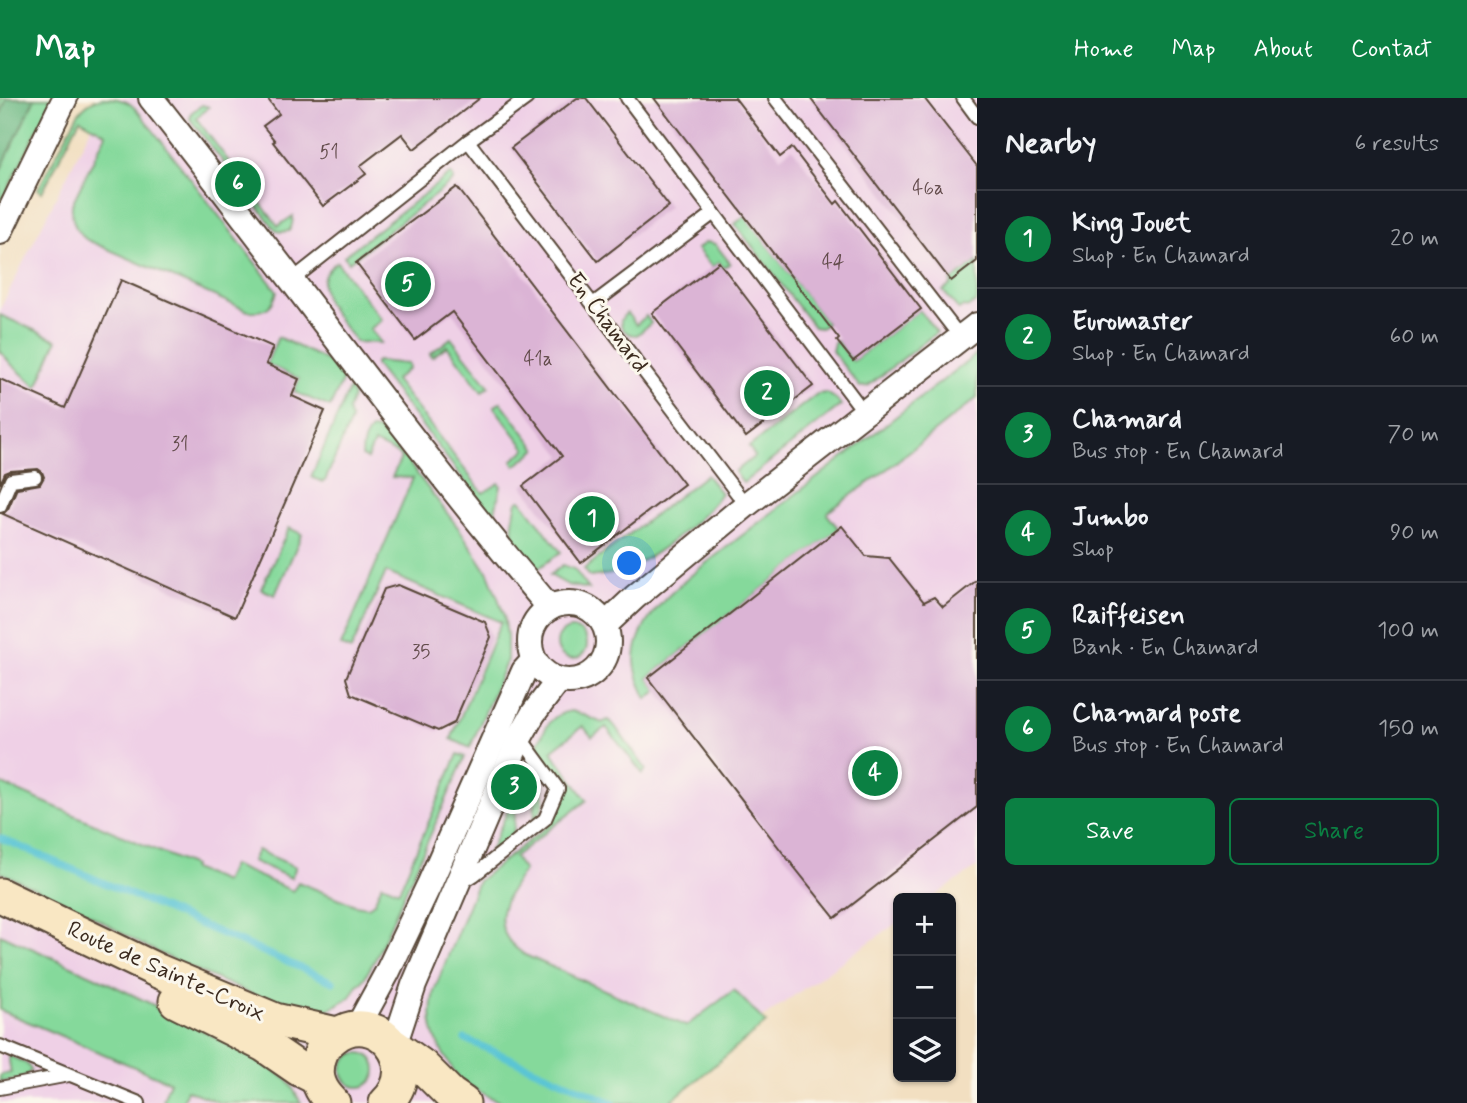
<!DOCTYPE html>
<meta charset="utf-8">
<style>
:root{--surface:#171b24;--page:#20242c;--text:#f1f3f6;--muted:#9ea1a6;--line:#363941;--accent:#0b8043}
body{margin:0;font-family:Mynerve,sans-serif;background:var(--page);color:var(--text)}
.controls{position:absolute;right:21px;bottom:21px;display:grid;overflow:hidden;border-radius:10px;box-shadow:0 2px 5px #0004}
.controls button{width:63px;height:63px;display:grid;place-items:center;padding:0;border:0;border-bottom:2px solid var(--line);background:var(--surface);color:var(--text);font:35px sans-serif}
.you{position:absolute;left:630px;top:466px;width:24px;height:24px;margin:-18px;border:5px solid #fff;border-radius:50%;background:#1a73e8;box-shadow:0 0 0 10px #1a73e833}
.badge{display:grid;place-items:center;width:46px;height:46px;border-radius:50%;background:var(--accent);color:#fff;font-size:23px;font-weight:700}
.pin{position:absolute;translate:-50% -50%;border:4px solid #fff;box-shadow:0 2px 7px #0006}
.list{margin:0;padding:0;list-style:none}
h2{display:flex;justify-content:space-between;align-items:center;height:91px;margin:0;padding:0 28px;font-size:30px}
h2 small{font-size:23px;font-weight:400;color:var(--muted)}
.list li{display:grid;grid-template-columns:46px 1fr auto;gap:21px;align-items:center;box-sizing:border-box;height:98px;padding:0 28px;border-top:2px solid var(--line)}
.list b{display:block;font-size:26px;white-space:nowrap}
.list p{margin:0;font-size:23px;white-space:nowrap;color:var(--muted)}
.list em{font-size:23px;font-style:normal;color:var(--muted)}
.actions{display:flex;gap:14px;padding:21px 28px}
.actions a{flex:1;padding:16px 0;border:2px solid var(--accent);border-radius:10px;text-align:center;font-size:24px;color:var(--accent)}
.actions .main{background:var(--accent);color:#fff}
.icon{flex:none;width:38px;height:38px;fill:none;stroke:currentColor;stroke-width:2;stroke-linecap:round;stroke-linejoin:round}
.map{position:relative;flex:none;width:977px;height:1005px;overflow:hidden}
header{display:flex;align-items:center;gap:42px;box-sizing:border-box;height:98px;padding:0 35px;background:var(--accent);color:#fff}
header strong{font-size:33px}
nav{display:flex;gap:38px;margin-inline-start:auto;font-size:24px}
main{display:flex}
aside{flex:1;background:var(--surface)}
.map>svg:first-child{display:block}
</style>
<header>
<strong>Map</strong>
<nav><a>Home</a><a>Map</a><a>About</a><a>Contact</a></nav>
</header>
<main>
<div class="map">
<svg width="977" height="1005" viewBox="0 0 977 1005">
<rect width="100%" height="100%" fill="#fbf7ec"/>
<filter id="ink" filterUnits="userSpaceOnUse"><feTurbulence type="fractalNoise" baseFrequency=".0143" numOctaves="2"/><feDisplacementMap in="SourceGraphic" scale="14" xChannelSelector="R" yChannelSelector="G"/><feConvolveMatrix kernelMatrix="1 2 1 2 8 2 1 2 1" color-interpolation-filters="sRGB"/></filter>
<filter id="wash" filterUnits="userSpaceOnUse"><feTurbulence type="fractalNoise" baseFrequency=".00686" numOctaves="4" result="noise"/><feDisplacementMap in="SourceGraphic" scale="28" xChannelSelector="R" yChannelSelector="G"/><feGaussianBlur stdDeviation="1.57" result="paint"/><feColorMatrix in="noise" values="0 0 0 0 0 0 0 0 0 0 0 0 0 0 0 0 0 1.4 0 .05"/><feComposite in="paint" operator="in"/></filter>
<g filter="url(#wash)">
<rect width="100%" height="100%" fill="#f2dfc1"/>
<polygon fill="#efd0e6" points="106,0 977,0 977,769 932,800 898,800 898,824 642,1005 0,1005 0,211"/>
<g fill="#85d99b" stroke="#60825c" stroke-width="2">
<polygon points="0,0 53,0 0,107"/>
<path d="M 103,0 C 130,0 133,7 149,27 L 277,193 C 273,210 265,214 248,213 L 87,142 C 75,133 71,122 72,106 L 106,36 L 80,21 L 42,94 L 38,91 L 78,16 C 85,7 91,2 103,0 Z"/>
<polygon points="202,7 209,9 196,20 278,128 293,118 292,127 289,133 280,134 275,131 190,21 192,14"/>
<polygon points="450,76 453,79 453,83 349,164 344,158"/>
<polygon points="745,118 827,225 821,230 814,229 735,126"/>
<polygon points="706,144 715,146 730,165 723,170 719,164 712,169 697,151"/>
<polygon points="977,163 977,203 967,210 963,209 959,212 943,193 953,185 951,183"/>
<path d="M 337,164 L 382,222 L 370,231 L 381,245 L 356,244 C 340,222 302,187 337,164 Z"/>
<polygon points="919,212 937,234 868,288 860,289 832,253 834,245 837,243 853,263"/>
<path d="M 627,215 L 636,227 L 646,218 L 651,225 L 637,237 C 623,237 614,224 627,215 Z"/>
<polygon points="0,217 57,242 37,289 11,266 0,253"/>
<polygon points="278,239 328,263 343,281 330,309 294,294 299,281 266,266"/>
<polygon points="451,240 489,288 482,294 447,248 432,259 430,256"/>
<path d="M 977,256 L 977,300 L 882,375 L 828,414 L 827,416 L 839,431 L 648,580 L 658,592 L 647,601 C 641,588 634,574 635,559 C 638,518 679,487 709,463 Z"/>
<polygon points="377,263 408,266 409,270 395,282 483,395 499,385 501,388 494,418 491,417 375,267 375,264"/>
<polygon points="350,289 352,292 353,299 348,312 351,322 325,383 322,384 311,379"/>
<polygon points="827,295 836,301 841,307 743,385 735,374 755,358 749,349 817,296"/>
<polygon points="501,304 537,351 515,368 512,363 526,351 494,309"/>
<path d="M 372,331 L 385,334 L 460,432 L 488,475 L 498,500 L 504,517 L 507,537 L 507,562 L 470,650 L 451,641 L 501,524 L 386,474 L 351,552 L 341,548 L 413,380 L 392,379 L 401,360 L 396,355 L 374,345 L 367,361 L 362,358 C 362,347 364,338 372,331 Z"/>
<path d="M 706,377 L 721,395 C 702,423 653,461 622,473 C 612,477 600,477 590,479 L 584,471 Z"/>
<path d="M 519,402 L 521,402 L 561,454 L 539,470 C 511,445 508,441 517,404 Z"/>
<polygon points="289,430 302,436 275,497 261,491"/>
<polygon points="563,467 574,471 589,491 568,487 550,477"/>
<circle cx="572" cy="546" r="15"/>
<path d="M 571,613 L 584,617 L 602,625 L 608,622 L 614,627 L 646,671 L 643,676 L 606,629 L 592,639 L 583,628 L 551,653 L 587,702 L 514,759 L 524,773 C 501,803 487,832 525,857 L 686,928 L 734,892 L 766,925 L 672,1002 L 677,1005 L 503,1005 C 489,999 471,991 459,980 C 456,977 453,971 450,966 C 433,942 427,922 434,893 L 478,783 L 550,726 L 566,689 L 536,649 C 546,631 548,617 571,613 Z"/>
<polygon points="458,656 465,659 375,862 362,884 357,887 350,899 330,911 309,915 274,906 180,865 141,846 89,816 0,774 0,685 193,768 192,771 224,784 232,767 293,793 298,784 355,807 368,809 374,805 382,786 399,793"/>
<path d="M 527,670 C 541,688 554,702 534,721 L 535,703 L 531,701 L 516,711 L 513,738 L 488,757 Z"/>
<polygon points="257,752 296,769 291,780 252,763"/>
<polygon points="0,836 96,879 182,921 267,967 288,982 301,1005 221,1005 187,992 182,1005 165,1005 163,1001 170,984 0,912"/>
<circle cx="359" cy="972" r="17"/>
<path d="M 8,957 L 27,966 L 31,972 C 25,982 11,982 0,984 L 0,977 L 11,975 Z"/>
</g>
<polygon fill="#6cb983" stroke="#547250" stroke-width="2" points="7,0 35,0 0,73 0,18"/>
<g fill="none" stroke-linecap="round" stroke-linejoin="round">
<g stroke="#5ac5d4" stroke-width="7">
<polyline points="0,740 333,884"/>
<polyline points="465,941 613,1005"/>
</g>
</g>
<g id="blocks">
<g fill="#dbb4d5">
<polygon points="267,0 480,0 414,51 402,36 360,68 366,76 323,108 273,44 275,43 263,28 279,16"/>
<polygon points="577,0 586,0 669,108 598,163 511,50"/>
<polygon points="654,0 735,0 780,59 792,50 835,106 838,103 921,211 853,263 837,243 839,241"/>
<polygon points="810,0 924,0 977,68 977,163 951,183"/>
<polygon points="457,89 684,386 581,465 523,388 562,358 452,214 415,242 356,165"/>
<polygon points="719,164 813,288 746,339 652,215"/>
<polygon points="121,182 273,249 266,266 299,281 292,298 325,313 235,519 3,416 8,411 17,390 40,386 44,379 42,374 38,371 10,373 5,375 0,386 0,281 65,310"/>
<polygon points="842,428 866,458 889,460 924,504 934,499 943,509 977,482 977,709 835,820 783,755 648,580"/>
<polygon points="398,487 485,524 491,539 454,625 438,633 351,596 346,580 384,491"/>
</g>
</g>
</g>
<g filter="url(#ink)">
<use href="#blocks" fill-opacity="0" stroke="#564536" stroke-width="2"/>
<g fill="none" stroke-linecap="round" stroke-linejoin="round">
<g stroke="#564536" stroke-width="16">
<g id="service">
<polyline points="627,0 864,314"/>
<polyline points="775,0 961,240"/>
<polyline points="963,0 977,19"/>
<polyline points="468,43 746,407"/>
<polyline points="292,182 468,43 527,0"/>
<polyline points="593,206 714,115"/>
<polyline points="0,408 11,382 35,379"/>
<polyline points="460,786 474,777 545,721 558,691 520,639"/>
<polyline points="0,948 139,1005"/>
<polyline points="0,990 69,977"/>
</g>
</g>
<g stroke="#564536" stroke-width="28">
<g id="minor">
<path d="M 151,0 C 285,169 410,345 550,510"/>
<polyline points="0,134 65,0"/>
<circle cx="569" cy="544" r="39"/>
<polyline points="605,527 635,499 746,407 977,227"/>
<polyline points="357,930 387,875 429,787 524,573 534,562"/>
<polyline points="394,948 414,887 520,639 533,616 555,587 558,582"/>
</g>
</g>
<g stroke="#564536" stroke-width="37">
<g id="secondary">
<polyline points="0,797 158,873 275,922 337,936"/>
<polyline points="176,903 264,947 299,971 317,980"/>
<polyline points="394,948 422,968 450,996 463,1005"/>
<path d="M 333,1005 C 320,993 314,979 319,961 C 321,952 326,945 334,939 C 375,907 426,966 386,1005"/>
</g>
</g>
<use href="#service" stroke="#fff" stroke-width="12"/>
<use href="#minor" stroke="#fff" stroke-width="24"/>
<use href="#secondary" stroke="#f9e7c3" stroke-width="33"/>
</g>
</g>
<g text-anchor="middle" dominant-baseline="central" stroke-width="6" stroke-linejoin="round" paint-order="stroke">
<g font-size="19" fill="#634c4c">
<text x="329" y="54">51</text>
<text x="928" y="90">46a</text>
<text x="833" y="164">44</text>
<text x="538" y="261">41a</text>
<text x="180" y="346">31</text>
<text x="421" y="554">35</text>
</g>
<g font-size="23" fill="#3b2a1e" stroke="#fbf7ec">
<text transform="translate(607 225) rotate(53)">En Chamard</text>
<text transform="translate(166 874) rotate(24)">Route de Sainte-Croix</text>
</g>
</g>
</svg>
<div class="controls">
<button>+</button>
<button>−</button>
<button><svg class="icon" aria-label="layers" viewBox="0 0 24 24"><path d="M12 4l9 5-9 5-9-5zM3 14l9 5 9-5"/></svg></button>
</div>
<div class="you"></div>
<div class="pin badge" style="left:592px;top:421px">1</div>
<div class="pin badge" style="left:767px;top:295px">2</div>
<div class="pin badge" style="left:514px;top:689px">3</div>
<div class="pin badge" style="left:875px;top:675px">4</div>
<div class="pin badge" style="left:408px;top:186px">5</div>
<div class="pin badge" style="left:238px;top:86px">6</div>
</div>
<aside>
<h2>Nearby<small>6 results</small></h2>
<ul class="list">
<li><span class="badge">1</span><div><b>King Jouet</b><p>Shop · En Chamard</p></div><em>20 m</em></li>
<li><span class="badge">2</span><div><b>Euromaster</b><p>Shop · En Chamard</p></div><em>60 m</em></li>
<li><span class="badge">3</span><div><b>Chamard</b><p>Bus stop · En Chamard</p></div><em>70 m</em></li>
<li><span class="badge">4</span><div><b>Jumbo</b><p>Shop</p></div><em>90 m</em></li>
<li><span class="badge">5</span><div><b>Raiffeisen</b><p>Bank · En Chamard</p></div><em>100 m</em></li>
<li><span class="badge">6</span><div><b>Chamard poste</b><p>Bus stop · En Chamard</p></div><em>150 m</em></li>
</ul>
<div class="actions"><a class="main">Save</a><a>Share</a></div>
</aside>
</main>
